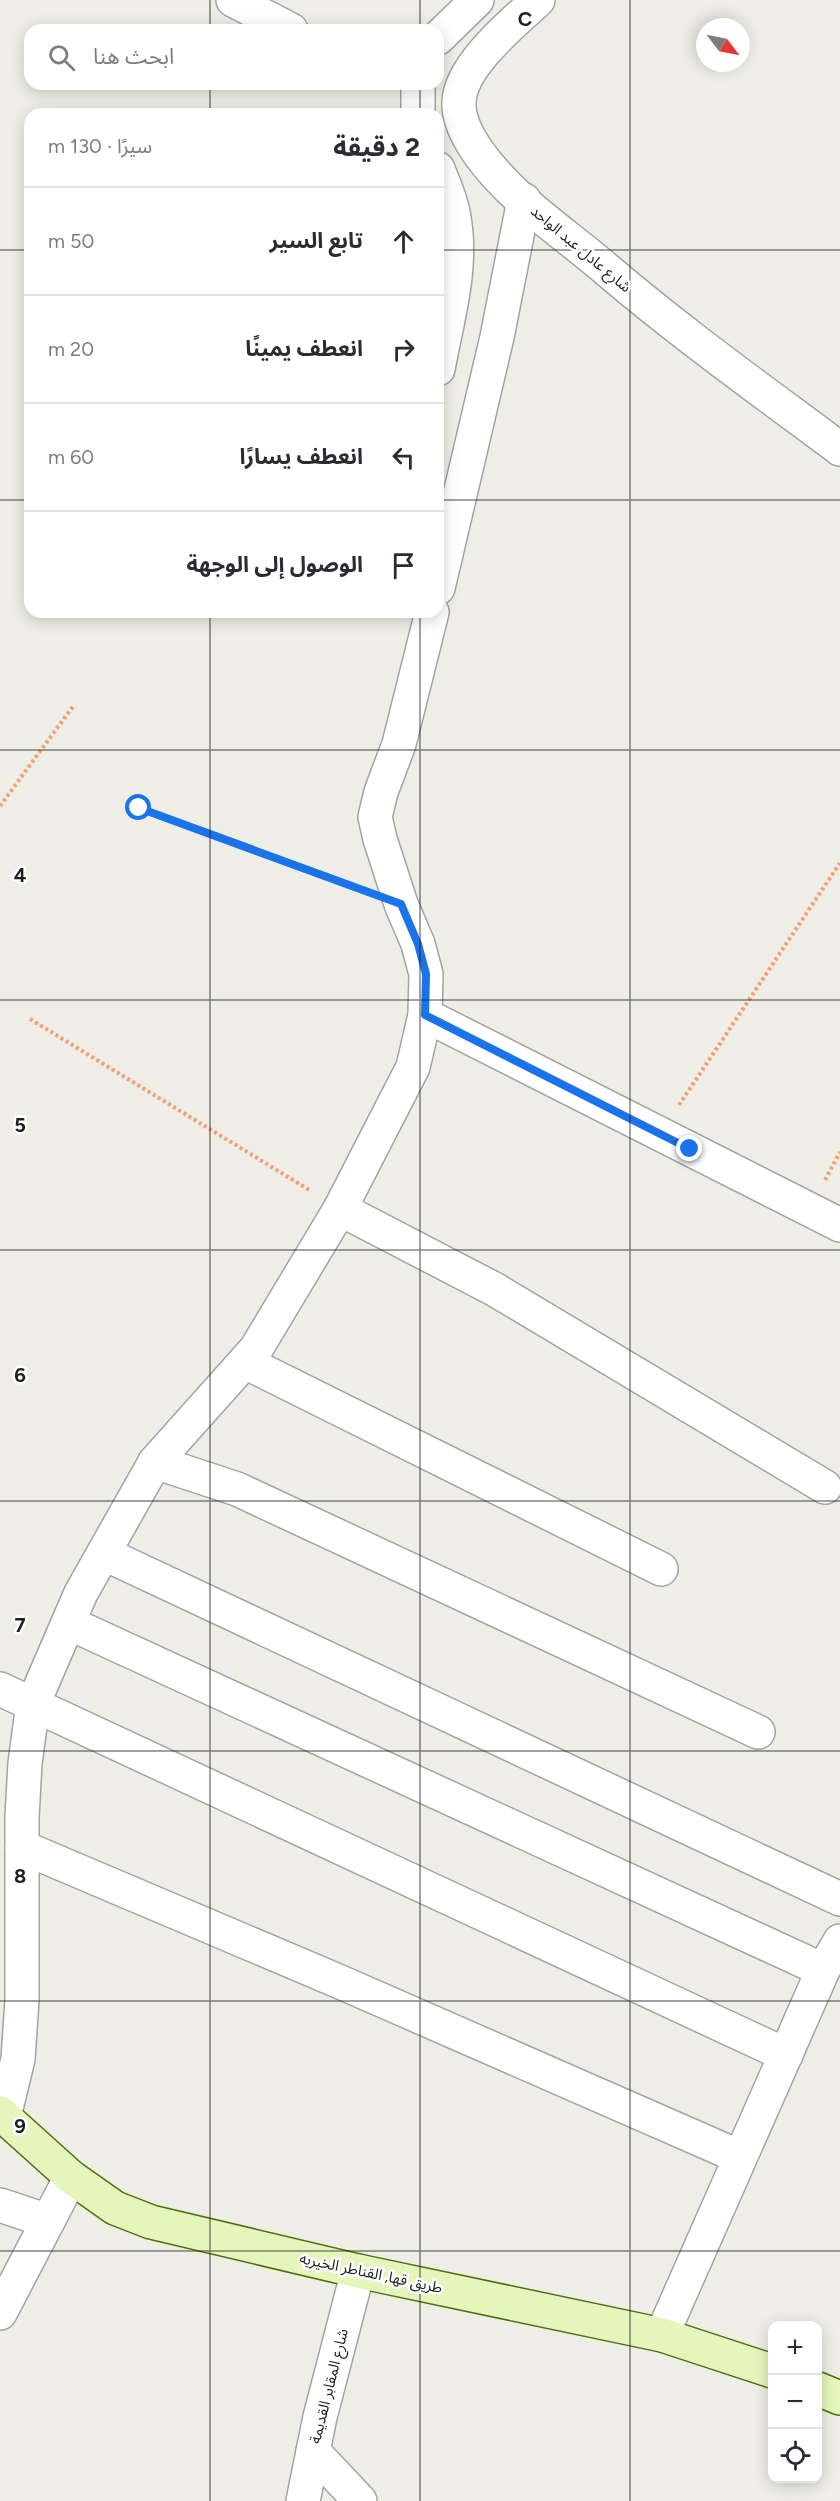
<!DOCTYPE html>
<html lang="ar">
<meta charset="utf-8">
<style>
:root{--surface:#fff;--page:#f7f7f7;--text:#2b2b33;--muted:#7c7c81;--line:#e1e1e2}
body{margin:0;font-family:Figtree,"Noto Sans Arabic",sans-serif;background:var(--page);color:var(--text);direction:rtl}
.controls{position:absolute;right:18px;bottom:18px;display:grid;overflow:hidden;border-radius:12px;box-shadow:0 3px 15px #0003}
.controls button{width:54px;height:54px;display:grid;place-items:center;padding:0;border:0;border-bottom:2px solid var(--line);background:var(--surface);color:var(--text);font:30px sans-serif}
.compass{position:absolute;left:696px;top:18px;width:54px;height:54px;border-radius:50%;background:var(--surface);box-shadow:0 3px 15px #0003;rotate:122deg}
.stop{position:absolute;width:18px;height:18px;margin:-14px;border:4px solid #1a73e8;border-radius:50%;background:#fff}
.stop.end{background:#1a73e8;border-color:#fff;box-shadow:0 2px 6px #0008}
.list{margin:0;padding:0;list-style:none}
h2{display:flex;justify-content:space-between;align-items:center;height:78px;margin:0;padding:0 24px;font-size:26px}
h2 small{font-size:20px;font-weight:400;color:var(--muted)}
.list li{display:grid;grid-template-columns:39px 1fr auto;gap:18px;align-items:center;box-sizing:border-box;height:108px;padding:0 24px;border-top:2px solid var(--line)}
.list b{display:block;font-size:22px;white-space:nowrap}
.list em{font-size:20px;font-style:normal;color:var(--muted)}
.icon{flex:none;width:33px;height:33px;fill:none;stroke:currentColor;stroke-width:2;stroke-linecap:round;stroke-linejoin:round}
.map{position:relative;flex:none;width:840px;height:2501px;overflow:hidden;direction:ltr}
.search{position:absolute;background:var(--surface);box-shadow:0 3px 15px #0003;left:24px;top:24px;width:420px;height:66px;display:flex;align-items:center;gap:15px;box-sizing:border-box;padding:0 21px;border-radius:18px;color:var(--muted);font-size:22px}
.panel{position:absolute;background:var(--surface);box-shadow:0 3px 15px #0003;left:24px;top:108px;width:420px;height:510px;border-radius:18px;direction:rtl}
.map>svg:first-child{display:block}
</style>
<div class="map">
<svg width="840" height="2501" viewBox="0 0 840 2501">
<rect width="100%" height="100%" fill="#efeee6"/>
<g fill="none" stroke-linecap="round" stroke-linejoin="round">
<g stroke="#a3a3a3" stroke-width="36">
<g id="street">
<polyline points="233,0 291,30"/>
<path d="M 538,0 C 513,23 460,66 459,102 C 458,119 469,139 478,152 C 511,199 563,232 606,269 C 681,333 761,390 840,449"/>
<polyline points="438,38 477,0"/>
<polyline points="418,114 418,84"/>
<path d="M 438,169 C 444,185 452,201 454,218 C 463,268 447,320 438,369"/>
<polyline points="438,588 497,337 524,200"/>
<polyline points="425,1015 840,1225"/>
<polyline points="340,1209 494,1289 825,1487"/>
<polyline points="247,1363 661,1569"/>
<polyline points="155,1462 237,1489 758,1732"/>
<polyline points="105,1554 840,1899"/>
<polyline points="69,1623 823,1970"/>
<polyline points="0,1689 786,2055"/>
<polyline points="22,1847 338,1981 740,2157"/>
<polyline points="4,2117 18,2059 22,2000 22,1817 25,1763 33,1704 81,1593 155,1462 256,1349 340,1209 413,1067 425,1015 426,974 418,944 401,904 380,839 375,817 381,792 399,744 432,612"/>
<polyline points="0,2205 48,2221"/>
<polyline points="0,2313 71,2177"/>
<polyline points="662,2335 823,1970 840,1941"/>
<polyline points="313,2451 360,2501"/>
<polyline points="303,2501 320,2417 358,2271"/>
</g>
</g>
<g stroke="#4e700b" stroke-width="36">
<g id="secondary">
<polyline points="0,2113 71,2177 115,2208 151,2222 358,2271 662,2335 772,2371"/>
<polyline points="818,2389 840,2398"/>
</g>
</g>
<g stroke="#f29f74" stroke-width="4" stroke-dasharray="3 3" stroke-linecap="butt">
<polyline points="0,806 74,705"/>
<polyline points="139,808 361,889"/>
<polyline points="30,1019 311,1191"/>
<polyline points="679,1105 840,863"/>
<polyline points="825,1180 840,1152"/>
</g>
<use href="#street" stroke="#fff" stroke-width="33"/>
<use href="#secondary" stroke="#e5f6bd" stroke-width="33"/>
</g>
<g fill="none" stroke-linecap="round" stroke-linejoin="round">
<polyline stroke="#1a73e8" stroke-width="8" points="139,808 401,904 418,944 426,974 425,1015 690,1149"/>
</g>
<path fill="none" stroke="#1f1f1f" stroke-width="1.5" stroke-opacity="0.55" d="M 210,0 L 210,30M 420,0 L 420,30M 630,0 L 630,2501M 210,84 L 210,114M 420,84 L 420,114M 0,250 L 30,250M 438,250 L 840,250M 0,500 L 30,500M 438,500 L 840,500M 210,612 L 210,2501M 420,612 L 420,2501M 0,750 L 840,750M 0,1000 L 840,1000M 0,1250 L 840,1250M 0,1501 L 840,1501M 0,1751 L 840,1751M 0,2001 L 840,2001M 0,2251 L 840,2251"/>
<g text-anchor="middle" dominant-baseline="central" stroke-width="5" stroke-linejoin="round" paint-order="stroke">
<g font-size="15" fill="#1f1f1f" stroke="#fff">
<text transform="translate(581 249) rotate(40)">شارع عادل عبد الواحد</text>
<text transform="translate(371 2273) rotate(12)">طريق قها, القناطر الخيريه</text>
<text transform="translate(329 2386) rotate(-76)">شارع المقابر القديمة</text>
</g>
</g>
<g font-size="20" text-anchor="middle" font-weight="bold" fill="#1f1f1f" stroke="#fff" stroke-width="5" stroke-linejoin="round" paint-order="stroke">
<text x="525" y="26">C</text>
<text x="20" y="882">4</text>
<text x="20" y="1132">5</text>
<text x="20" y="1382">6</text>
<text x="20" y="1632">7</text>
<text x="20" y="1883">8</text>
<text x="20" y="2133">9</text>
</g>
</svg>
<div class="controls">
<button>+</button>
<button>−</button>
<button><svg class="icon" aria-label="locate" viewBox="0 0 24 24"><circle cx="12" cy="12" r="6"/><path d="M12 2v4M12 18v4M2 12h4M18 12h4"/></svg></button>
</div>
<svg class="compass" viewBox="-18 -18 36 36"><path d="M0-13l5 13h-10z" fill="#e53935"/><path d="M0 13l5-13h-10z" fill="#7c7c81"/></svg>
<div class="stop" style="left:139px;top:808px"></div>
<div class="stop end" style="left:690px;top:1149px"></div>
<div class="search"><svg class="icon" aria-label="search" viewBox="0 0 24 24"><circle cx="10" cy="10" r="6"/><path d="M15 15l6 6"/></svg>ابحث هنا</div>
<section class="panel">
<h2>2 دقيقة<small>سيرًا · 130 m</small></h2>
<ul class="list">
<li><svg class="icon" aria-label="ahead" viewBox="0 0 24 24"><path d="M12 20V5M6 11l6-6 6 6"/></svg><div><b>تابع السير</b></div><em>50 m</em></li>
<li><svg class="icon" aria-label="right" viewBox="0 0 24 24"><path d="M7 20v-9h11M14 6l5 5-5 5"/></svg><div><b>انعطف يمينًا</b></div><em>20 m</em></li>
<li><svg class="icon" aria-label="left" viewBox="0 0 24 24"><path d="M17 20v-9H6M10 6l-5 5 5 5"/></svg><div><b>انعطف يسارًا</b></div><em>60 m</em></li>
<li><svg class="icon" aria-label="arrive" viewBox="0 0 24 24"><path d="M6 21V4h12l-3 4 3 4H6"/></svg><div><b>الوصول إلى الوجهة</b></div></li>
</ul>
</section>
</div>
